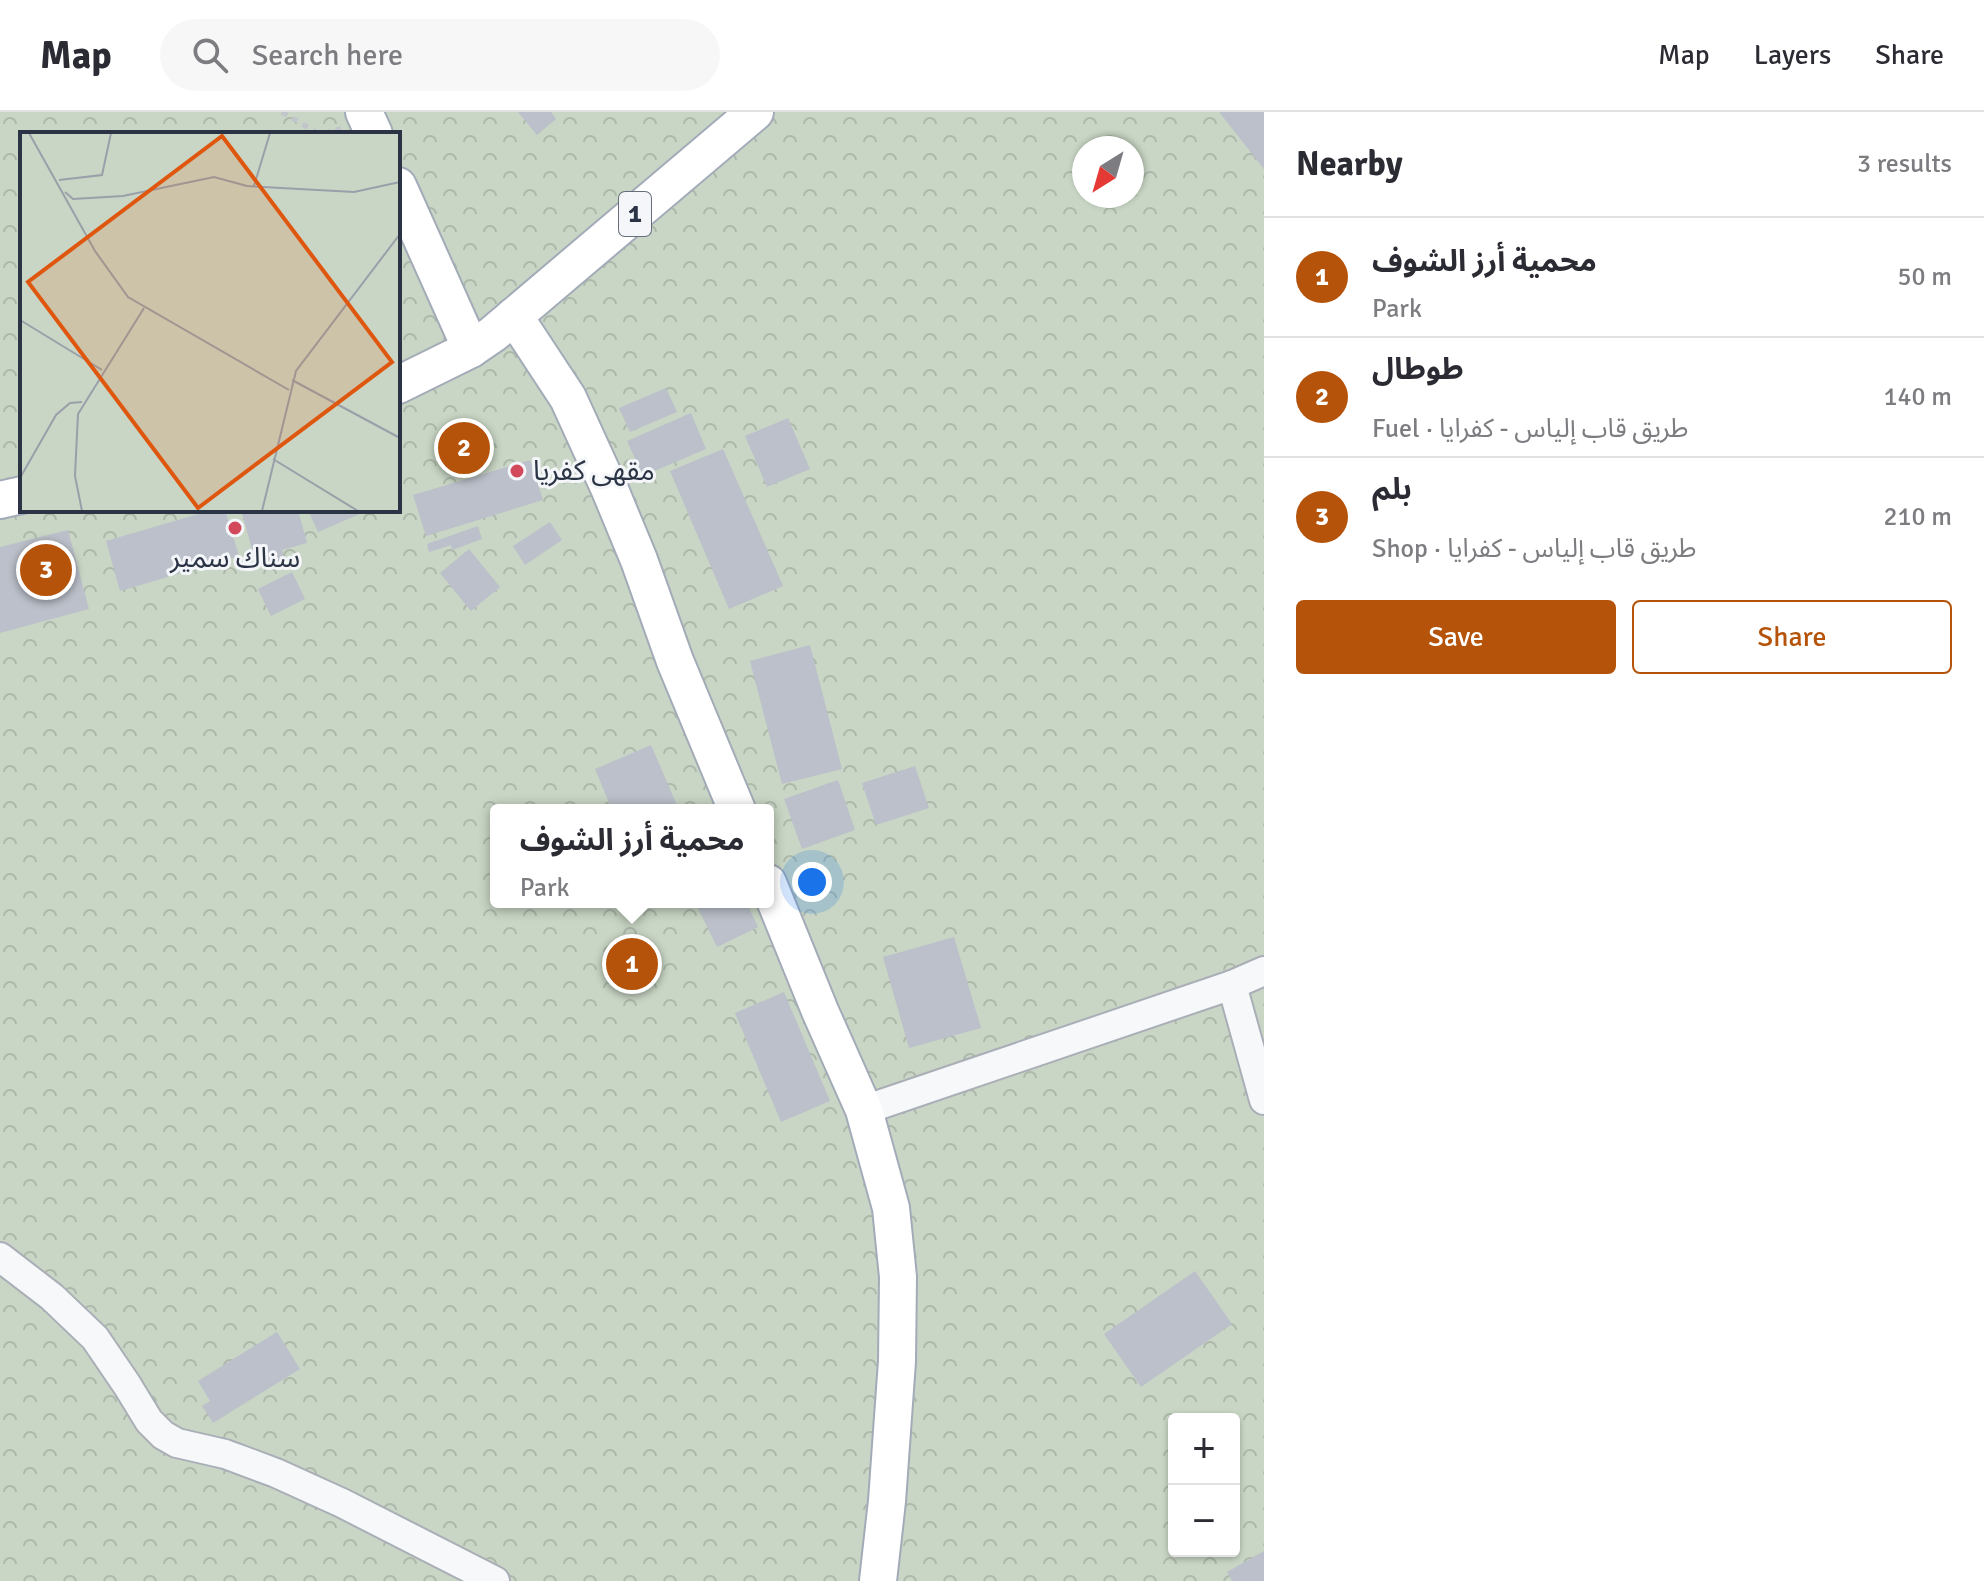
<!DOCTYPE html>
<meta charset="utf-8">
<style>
:root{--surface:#fff;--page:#f7f7f7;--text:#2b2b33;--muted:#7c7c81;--line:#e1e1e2;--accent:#b45309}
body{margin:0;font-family:Signika,"Noto Sans Arabic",sans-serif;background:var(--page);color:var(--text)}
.controls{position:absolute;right:24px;bottom:24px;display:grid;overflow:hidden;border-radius:8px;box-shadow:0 2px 6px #0004}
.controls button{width:72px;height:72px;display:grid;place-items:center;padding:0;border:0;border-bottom:2px solid var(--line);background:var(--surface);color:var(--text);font:40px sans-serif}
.compass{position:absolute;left:1072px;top:24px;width:72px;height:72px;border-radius:50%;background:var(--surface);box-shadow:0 2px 6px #0004;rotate:217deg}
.you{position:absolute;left:812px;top:770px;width:28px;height:28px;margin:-20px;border:6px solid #fff;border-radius:50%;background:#1a73e8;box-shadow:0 0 0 12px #1a73e833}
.badge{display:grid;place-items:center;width:52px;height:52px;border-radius:50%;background:var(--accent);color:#fff;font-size:26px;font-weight:700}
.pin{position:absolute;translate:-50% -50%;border:4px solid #fff;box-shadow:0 2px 8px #0006}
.popup{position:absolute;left:490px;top:692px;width:284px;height:104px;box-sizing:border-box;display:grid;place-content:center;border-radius:8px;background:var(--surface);filter:drop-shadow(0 2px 6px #0005);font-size:26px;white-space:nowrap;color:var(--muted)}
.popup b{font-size:30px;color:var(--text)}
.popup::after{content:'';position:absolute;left:50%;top:100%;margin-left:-16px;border:16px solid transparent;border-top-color:var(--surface)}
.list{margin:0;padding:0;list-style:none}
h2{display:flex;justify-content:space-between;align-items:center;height:104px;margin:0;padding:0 32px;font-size:34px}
h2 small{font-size:26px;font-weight:400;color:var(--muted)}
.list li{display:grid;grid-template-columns:52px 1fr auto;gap:24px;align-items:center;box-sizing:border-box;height:120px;padding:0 32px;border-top:2px solid var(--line)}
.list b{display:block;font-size:30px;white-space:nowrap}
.list p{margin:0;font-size:26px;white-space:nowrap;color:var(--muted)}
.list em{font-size:26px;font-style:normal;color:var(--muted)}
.actions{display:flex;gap:16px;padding:24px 32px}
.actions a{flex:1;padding:18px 0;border:2px solid var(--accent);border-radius:8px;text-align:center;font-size:28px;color:var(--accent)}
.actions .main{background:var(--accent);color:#fff}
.icon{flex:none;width:44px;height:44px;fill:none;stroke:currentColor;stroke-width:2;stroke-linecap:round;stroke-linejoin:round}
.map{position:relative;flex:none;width:1264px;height:1469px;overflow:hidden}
header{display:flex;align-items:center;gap:48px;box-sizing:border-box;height:112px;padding:0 40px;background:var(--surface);border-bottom:2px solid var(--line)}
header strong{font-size:38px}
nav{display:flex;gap:44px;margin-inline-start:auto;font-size:28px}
.search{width:560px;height:72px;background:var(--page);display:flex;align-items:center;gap:20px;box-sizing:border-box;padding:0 28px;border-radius:44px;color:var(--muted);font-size:30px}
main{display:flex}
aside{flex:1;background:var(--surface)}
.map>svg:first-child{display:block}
</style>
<header>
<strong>Map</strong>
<div class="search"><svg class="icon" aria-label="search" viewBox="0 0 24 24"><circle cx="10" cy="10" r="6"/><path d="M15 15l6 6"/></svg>Search here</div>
<nav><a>Map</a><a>Layers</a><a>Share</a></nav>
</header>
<main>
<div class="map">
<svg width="1264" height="1469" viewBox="0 0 1264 1469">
<defs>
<pattern id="park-crowns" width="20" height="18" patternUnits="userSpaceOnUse" patternTransform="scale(2)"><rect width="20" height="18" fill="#c9d6c5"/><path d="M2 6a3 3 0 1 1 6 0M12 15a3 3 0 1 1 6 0" fill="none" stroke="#adb8ab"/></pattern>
</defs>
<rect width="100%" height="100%" fill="#e4e7ec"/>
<path fill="url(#park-crowns)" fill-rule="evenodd" d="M 0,0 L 1264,0 L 1264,1469 L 0,1469 ZM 22,22 L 398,22 L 398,398 L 22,398 ZM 1084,36 L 1132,36 L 1132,84 L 1084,84 ZM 496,698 L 768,698 L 768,790 L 496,790 ZM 1174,1307 L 1234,1307 L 1234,1439 L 1174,1439 Z"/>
<g fill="#bbc0ca">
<polygon points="518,0 551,0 556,7 537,23"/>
<polygon points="1219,0 1264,0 1264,57"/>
<polygon points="666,276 677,300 630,320 619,296"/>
<polygon points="691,301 706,337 643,364 627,329"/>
<polygon points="788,306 810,357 767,375 745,324"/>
<polygon points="723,337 783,474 729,497 670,359"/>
<polygon points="530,348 543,388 426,424 413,383"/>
<polygon points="212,398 225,398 239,444 120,479 106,429"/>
<polygon points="241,398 298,398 307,431 282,438 285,448 264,454 261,442 254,444"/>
<polygon points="308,398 369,398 318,420"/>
<polygon points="550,410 562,428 525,453 513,434"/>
<polygon points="478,414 482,427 452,438 451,433 429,440 427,432"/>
<polygon points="68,418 89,497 0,521 0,435"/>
<polygon points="469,437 500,475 471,499 440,461"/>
<polygon points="292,460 305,487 271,504 258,477"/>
<polygon points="810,533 842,657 782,672 750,549"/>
<polygon points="651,633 679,698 612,698 595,657"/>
<polygon points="915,654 929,696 876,713 862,671"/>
<polygon points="838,668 855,718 802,737 784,687"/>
<polygon points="695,790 746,790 758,815 717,835"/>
<polygon points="954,825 981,916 909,936 883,845"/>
<polygon points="784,880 830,989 781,1010 735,901"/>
<polygon points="1195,1159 1232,1212 1141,1275 1104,1222"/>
<polygon points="277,1220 300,1257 213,1311 202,1294 210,1289 198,1269"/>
<polygon points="1264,1439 1264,1469 1232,1469 1227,1460"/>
</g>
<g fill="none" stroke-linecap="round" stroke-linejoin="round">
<g stroke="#a9aeb7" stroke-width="32">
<g id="minor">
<polyline points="1232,873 1264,988"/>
<polyline points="864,998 1232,873 1264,859"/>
<polyline points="0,1145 52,1185 95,1226 127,1273 149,1309 163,1323 177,1331 225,1342 276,1361 342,1391 495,1469"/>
</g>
</g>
<g stroke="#a3abb8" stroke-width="40">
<g id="major">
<polyline points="364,0 374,22"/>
<polyline points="398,74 471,237"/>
<polyline points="514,204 568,286 610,378 639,448 675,549 737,698"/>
<polyline points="398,273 471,237 493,222 755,0"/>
<polyline points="0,388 22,383"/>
<polyline points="768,771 820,899 864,998 891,1096 898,1165 897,1249 887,1389 878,1469"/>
</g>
</g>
<polyline stroke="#c2c5cb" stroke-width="5" stroke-dasharray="6 6" stroke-linecap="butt" points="282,0 319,22 341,17"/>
<use href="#minor" stroke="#f7f8fa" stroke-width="28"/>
<use href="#major" stroke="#fff" stroke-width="36"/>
</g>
<g fill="#d1495b" stroke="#f4f6f9" stroke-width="3">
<circle cx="517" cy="359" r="8"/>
<circle cx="235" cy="416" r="8"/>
</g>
<g text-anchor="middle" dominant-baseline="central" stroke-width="6" stroke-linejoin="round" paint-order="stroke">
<rect fill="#f4f6f9" stroke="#676e7b" stroke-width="2" x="619" y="80" width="32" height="44" rx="6"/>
<g font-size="26" font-weight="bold" fill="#2b3445">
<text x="635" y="102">1</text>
</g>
<g font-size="28" fill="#2b3445" stroke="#f4f6f9" text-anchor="start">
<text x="533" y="359">مقهى كفريا</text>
<text x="235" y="446" text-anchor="middle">سناك سمير</text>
</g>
</g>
<g transform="translate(20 20)">
<rect width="380" height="380" fill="#e4e7ec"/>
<path d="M 0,1 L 380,1 L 380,379 L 0,379 Z" fill="#c9d6c5"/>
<path fill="none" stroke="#9a9fa9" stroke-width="2" d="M 9,1 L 75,119 L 108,165 L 269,258M 39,48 L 82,43 L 91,1M 234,54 L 250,1M 45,60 L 53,67 L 103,64 L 194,45 L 227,54 L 334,60 L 380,50M 0,188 L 82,238M 272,248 L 380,306M 253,327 L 338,379M 0,346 L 36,283 L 50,271 L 62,270M 62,379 L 55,344 L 58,282 L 124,176M 242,379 L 276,239 L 380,102"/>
<path fill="#df570f" fill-opacity="0.15" stroke="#df570f" stroke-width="4" d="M 202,4 L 372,230 L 178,376 L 8,150 Z"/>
<rect width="380" height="380" fill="none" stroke="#2b3445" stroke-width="4"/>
</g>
</svg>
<div class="controls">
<button>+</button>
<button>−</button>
</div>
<svg class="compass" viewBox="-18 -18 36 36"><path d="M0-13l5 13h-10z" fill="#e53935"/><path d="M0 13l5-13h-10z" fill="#7c7c81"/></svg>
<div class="you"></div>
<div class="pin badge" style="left:632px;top:852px">1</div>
<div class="popup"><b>محمية أرز الشوف</b>Park</div>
<div class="pin badge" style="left:464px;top:336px">2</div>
<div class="pin badge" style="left:46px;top:458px">3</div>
</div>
<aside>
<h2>Nearby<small>3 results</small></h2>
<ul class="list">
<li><span class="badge">1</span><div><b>محمية أرز الشوف</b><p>Park</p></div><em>50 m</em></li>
<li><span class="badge">2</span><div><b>طوطال</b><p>Fuel · طريق قاب إلياس - كفرايا</p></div><em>140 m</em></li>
<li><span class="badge">3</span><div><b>بلم</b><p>Shop · طريق قاب إلياس - كفرايا</p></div><em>210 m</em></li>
</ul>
<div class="actions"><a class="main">Save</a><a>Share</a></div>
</aside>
</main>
